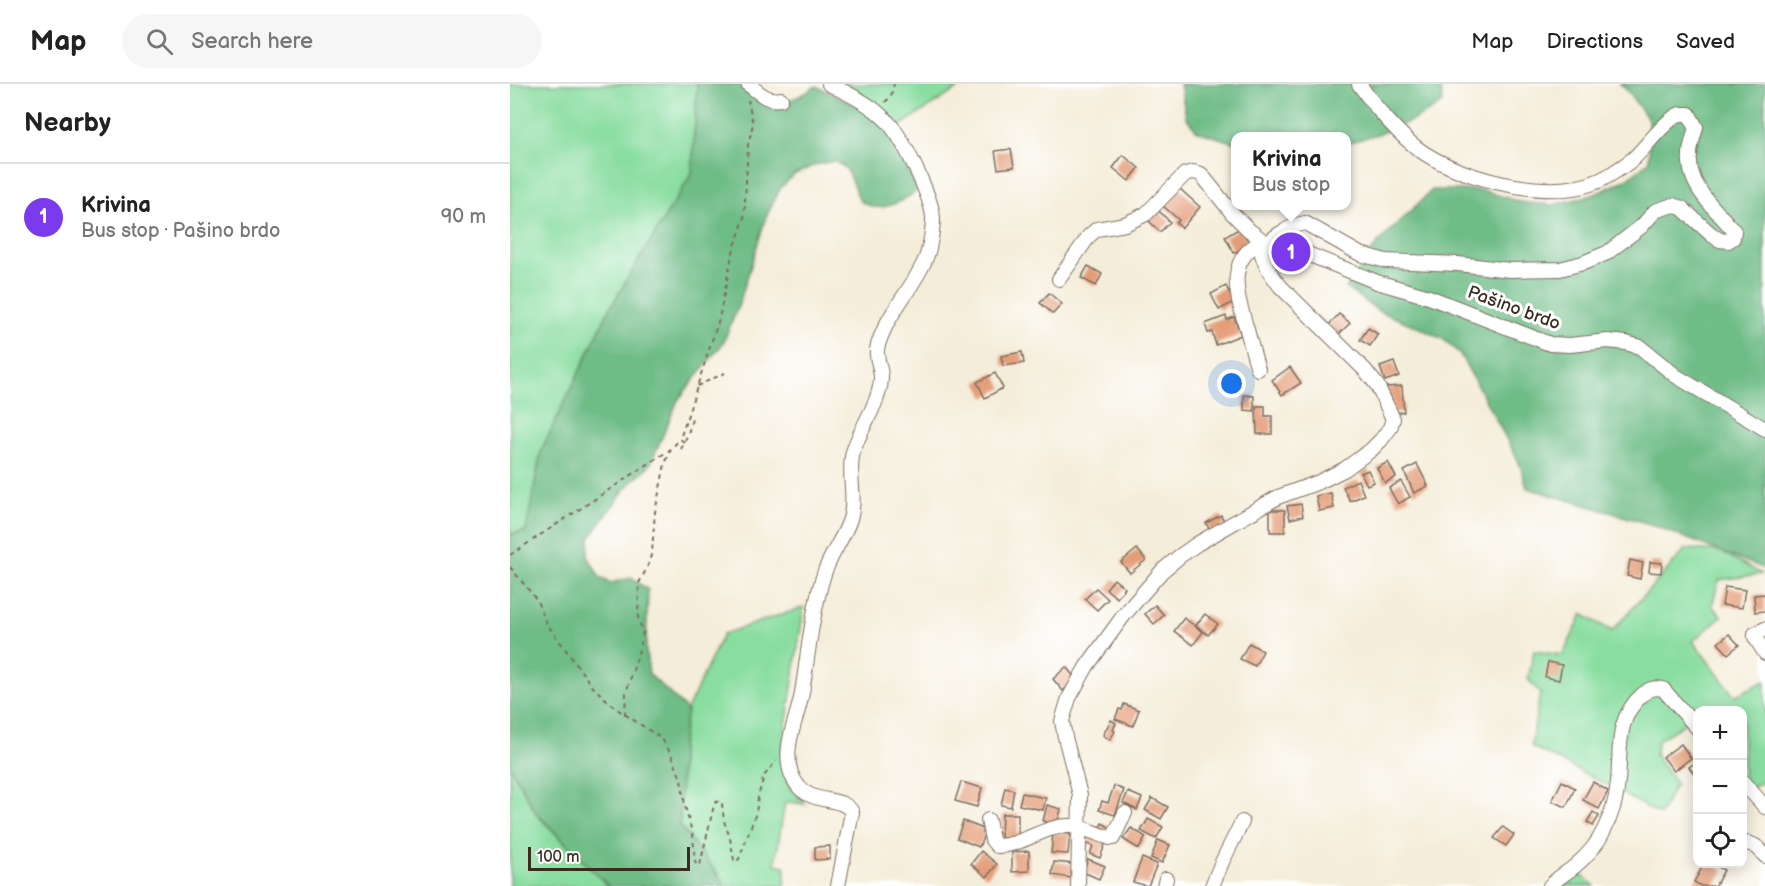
<!DOCTYPE html>
<meta charset="utf-8">
<style>
:root{--surface:#fff;--page:#f6f6f6;--text:#222;--muted:#767676;--line:#e0e0e0;--accent:#7c3aed}
body{margin:0;font-family:"Balsamiq Sans",sans-serif;background:var(--page);color:var(--text)}
.controls{position:absolute;right:18px;bottom:18px;display:grid;overflow:hidden;border-radius:12px;box-shadow:0 3px 15px #0003}
.controls button{width:54px;height:54px;display:grid;place-items:center;padding:0;border:0;border-bottom:2px solid var(--line);background:var(--surface);color:var(--text);font:30px sans-serif}
.scale{position:absolute;left:18px;bottom:15px;width:162px;box-sizing:border-box;padding-left:6px;border:3px solid #3b2a1e;border-top:0;font-size:16px;line-height:21px;white-space:nowrap;color:#3b2a1e;-webkit-text-stroke:4px #fff;paint-order:stroke}
.you{position:absolute;left:722px;top:300px;width:21px;height:21px;margin:-15px;border:4px solid #fff;border-radius:50%;background:#1a73e8;box-shadow:0 0 0 9px #1a73e833}
.badge{display:grid;place-items:center;width:39px;height:39px;border-radius:50%;background:var(--accent);color:#fff;font-size:20px;font-weight:700}
.pin{position:absolute;translate:-50% -50%;border:3px solid #fff;box-shadow:0 2px 6px #0006}
.popup{position:absolute;left:721px;top:48px;width:120px;height:78px;box-sizing:border-box;display:grid;place-content:center;border-radius:12px;background:var(--surface);filter:drop-shadow(0 2px 4px #0005);font-size:20px;white-space:nowrap;color:var(--muted)}
.popup b{font-size:22px;color:var(--text)}
.popup::after{content:'';position:absolute;left:50%;top:100%;margin-left:-12px;border:12px solid transparent;border-top-color:var(--surface)}
.list{margin:0;padding:0;list-style:none}
h2{display:flex;justify-content:space-between;align-items:center;height:78px;margin:0;padding:0 24px;font-size:26px}
h2 small{font-size:20px;font-weight:400;color:var(--muted)}
.list li{display:grid;grid-template-columns:39px 1fr auto;gap:18px;align-items:center;box-sizing:border-box;height:108px;padding:0 24px;border-top:2px solid var(--line)}
.list b{display:block;font-size:22px;white-space:nowrap}
.list p{margin:0;font-size:20px;white-space:nowrap;color:var(--muted)}
.list em{font-size:20px;font-style:normal;color:var(--muted)}
.icon{flex:none;width:33px;height:33px;fill:none;stroke:currentColor;stroke-width:2;stroke-linecap:round;stroke-linejoin:round}
.map{position:relative;flex:none;width:1255px;height:802px;overflow:hidden}
header{display:flex;align-items:center;gap:36px;box-sizing:border-box;height:84px;padding:0 30px;background:var(--surface);border-bottom:2px solid var(--line)}
header strong{font-size:28px}
nav{display:flex;gap:33px;margin-inline-start:auto;font-size:21px}
.search{width:420px;height:54px;background:var(--page);display:flex;align-items:center;gap:15px;box-sizing:border-box;padding:0 21px;border-radius:33px;color:var(--muted);font-size:22px}
main{display:flex}
aside{flex:1;background:var(--surface)}
.map>svg:first-child{display:block}
</style>
<header>
<strong>Map</strong>
<div class="search"><svg class="icon" aria-label="search" viewBox="0 0 24 24"><circle cx="10" cy="10" r="6"/><path d="M15 15l6 6"/></svg>Search here</div>
<nav><a>Map</a><a>Directions</a><a>Saved</a></nav>
</header>
<main>
<aside>
<h2>Nearby<small></small></h2>
<ul class="list">
<li><span class="badge">1</span><div><b>Krivina</b><p>Bus stop · Pašino brdo</p></div><em>90 m</em></li>
</ul>
</aside>
<div class="map">
<svg width="1255" height="802" viewBox="0 0 1255 802">
<rect width="100%" height="100%" fill="#fff"/>
<filter id="ink" filterUnits="userSpaceOnUse"><feTurbulence type="fractalNoise" baseFrequency=".0167" numOctaves="2"/><feDisplacementMap in="SourceGraphic" scale="12" xChannelSelector="R" yChannelSelector="G"/><feConvolveMatrix kernelMatrix="1 2 1 2 8 2 1 2 1" color-interpolation-filters="sRGB"/></filter>
<filter id="wash" filterUnits="userSpaceOnUse"><feTurbulence type="fractalNoise" baseFrequency=".008" numOctaves="4" result="noise"/><feDisplacementMap in="SourceGraphic" scale="24" xChannelSelector="R" yChannelSelector="G"/><feGaussianBlur stdDeviation="1.35" result="paint"/><feColorMatrix in="noise" values="0 0 0 0 0 0 0 0 0 0 0 0 0 0 0 0 0 1.4 0 .05"/><feComposite in="paint" operator="in"/></filter>
<g filter="url(#wash)">
<rect width="100%" height="100%" fill="#f4edd9"/>
<g fill="#89dda0" stroke="#62845f" stroke-width="1.5">
<polygon points="0,0 187,0 182,89 101,222 31,367 16,447 0,450"/>
<polygon points="325,0 455,0 388,43"/>
<polygon points="1176,465 1210,467 1252,490 1209,496 1202,522 1212,532 1183,557 1224,612 1255,597 1255,697 1241,704 1233,695 1232,626 1188,626 1187,641 1182,635 1148,656 1145,671 1166,699 1150,731 1101,703 1021,662 1030,609 1018,595 1024,567 1053,571 1072,530 1102,547"/>
<path d="M 294,523 L 272,668 C 273,693 277,703 295,720 L 275,718 L 265,780 L 275,782 L 275,802 L 211,802 L 214,798 L 170,742 L 171,664 L 177,626 L 213,550 Z"/>
<polygon points="0,682 26,730 98,802 0,802"/>
<polygon points="1067,788 1085,802 1047,802"/>
</g>
<g fill="#6ebc86" stroke="#547352" stroke-width="1.5">
<path d="M 187,0 L 229,0 C 255,25 278,22 306,2 C 321,10 338,17 353,25 C 382,42 394,77 407,107 C 396,115 379,125 364,123 C 360,123 355,119 350,117 L 336,84 L 324,77 L 305,81 L 285,90 L 271,103 L 256,133 L 228,223 L 213,259 L 168,316 L 140,381 L 114,406 L 80,454 L 78,472 L 90,494 L 101,499 L 121,494 L 138,506 L 136,566 L 139,590 L 177,626 L 171,664 L 170,742 L 214,798 L 211,802 L 98,802 L 26,729 L 0,682 L 0,450 L 16,447 L 31,367 L 101,222 L 182,89 Z"/>
<path d="M 670,0 L 931,0 L 932,19 C 905,39 869,51 837,59 L 836,52 L 726,52 L 725,59 L 687,47 L 676,33 Z"/>
<polygon points="1110,0 1255,0 1255,485 1140,440 1017,404 1009,378 950,270 933,255 903,241 869,227 836,204 867,160 922,106 972,106 1010,118 1043,121 1083,111 1117,95 1139,77 1139,36 1115,4"/>
</g>
<g id="blocks">
<g fill="#e49d78">
<polygon points="501,65 504,83 488,85 485,67"/>
<polygon points="613,71 629,84 619,97 603,84"/>
<polygon points="669,104 690,123 672,144 666,139 669,136 653,122"/>
<polygon points="649,127 660,138 650,148 639,137"/>
<polygon points="730,144 740,160 724,169 715,153"/>
<polygon points="578,182 592,190 586,202 571,194"/>
<polygon points="716,202 724,218 709,226 701,210"/>
<polygon points="539,209 552,220 543,230 530,219"/>
<polygon points="829,230 840,239 828,251 818,242"/>
<polygon points="716,232 717,236 724,233 731,251 706,261 702,248 698,249 695,240"/>
<polygon points="858,244 868,250 860,262 850,256"/>
<polygon points="512,268 514,279 493,282 491,272"/>
<polygon points="884,278 889,292 875,297 870,283"/>
<polygon points="780,283 791,299 772,311 762,296"/>
<polygon points="485,289 493,304 475,314 467,298"/>
<polygon points="892,302 894,328 883,329 882,315 877,315 876,303"/>
<polygon points="734,311 744,312 744,327 734,326"/>
<polygon points="746,322 755,322 755,332 762,332 762,350 747,350"/>
<polygon points="878,378 886,393 875,399 867,384"/>
<polygon points="907,380 918,402 904,409 894,387"/>
<polygon points="858,386 864,398 857,401 851,389"/>
<polygon points="848,396 854,411 840,417 833,403"/>
<polygon points="891,397 900,413 888,420 879,404"/>
<polygon points="821,409 824,424 809,427 806,412"/>
<polygon points="791,420 793,432 780,435 777,422"/>
<rect x="760" y="426" width="15" height="22"/>
<polygon points="711,431 716,441 701,448 696,439"/>
<polygon points="627,465 636,476 620,489 611,478"/>
<polygon points="1120,476 1133,479 1130,495 1117,492"/>
<polygon points="1140,478 1152,479 1151,489 1139,488"/>
<polygon points="604,495 615,504 607,514 596,505"/>
<polygon points="1215,503 1235,506 1232,524 1212,521"/>
<polygon points="586,504 598,515 587,526 575,515"/>
<polygon points="1255,510 1255,527 1245,528 1244,511"/>
<polygon points="645,521 654,531 644,540 635,530"/>
<polygon points="695,530 708,540 698,551 686,541"/>
<polygon points="674,534 693,548 683,561 664,547"/>
<polygon points="1219,550 1229,561 1218,570 1208,559"/>
<polygon points="739,559 753,567 745,582 730,575"/>
<polygon points="1038,578 1052,581 1049,596 1035,593"/>
<polygon points="556,583 566,595 553,607 543,595"/>
<polygon points="614,620 629,626 623,642 605,635 609,625 612,626"/>
<polygon points="601,636 606,639 603,646 605,647 600,656 593,651"/>
<polygon points="1171,660 1181,674 1164,687 1153,673"/>
<polygon points="1188,677 1188,695 1179,683"/>
<polygon points="1052,697 1065,704 1056,723 1042,717"/>
<polygon points="451,698 472,704 467,723 445,717"/>
<polygon points="1083,698 1098,707 1089,725 1073,716"/>
<polygon points="604,702 614,706 605,731 589,726 592,717 598,719"/>
<polygon points="495,704 504,706 501,723 491,721"/>
<polygon points="618,708 632,714 627,726 613,719"/>
<polygon points="512,709 536,714 533,726 509,721"/>
<polygon points="642,714 658,723 651,735 635,726"/>
<polygon points="537,721 551,725 547,741 533,737"/>
<polygon points="1083,728 1089,732 1083,742 1077,738"/>
<polygon points="492,730 508,730 508,754 491,754"/>
<polygon points="638,735 653,743 646,755 631,747"/>
<polygon points="453,737 476,746 469,763 447,754"/>
<polygon points="592,739 603,745 600,750 589,745"/>
<polygon points="993,743 1004,751 996,762 984,754"/>
<polygon points="621,744 636,753 629,765 613,755"/>
<polygon points="577,746 596,758 590,774 580,770 583,762 572,758"/>
<polygon points="543,749 560,750 558,770 541,769"/>
<polygon points="648,756 660,761 652,779 641,774"/>
<polygon points="320,762 320,775 305,776 305,763"/>
<polygon points="471,767 487,780 477,793 461,780"/>
<polygon points="519,767 519,787 502,788 502,768"/>
<polygon points="632,774 647,780 638,802 623,798"/>
<polygon points="578,775 595,782 589,795 573,788"/>
<polygon points="544,778 563,780 561,794 542,791"/>
<polygon points="1194,780 1202,780 1214,786 1205,802 1191,802 1184,798"/>
</g>
</g>
</g>
<g filter="url(#ink)">
<use href="#blocks" fill-opacity="0" stroke="#7c6e5f" stroke-width="1.5"/>
<g fill="none" stroke-linecap="round" stroke-linejoin="round">
<g stroke="#7c6e5f" stroke-width="16">
<g id="minor">
<path d="M 238,0 C 248,8 257,18 271,15"/>
<path d="M 319,0 C 335,8 353,16 366,27 C 372,32 378,37 382,43 C 395,59 422,114 423,134 C 423,145 420,163 416,174 C 403,205 378,228 368,261 C 364,273 372,284 371,296 C 369,320 350,344 343,368 C 337,390 347,413 340,435 C 334,454 319,472 313,493 C 302,530 298,570 292,609 C 288,634 272,662 281,689 C 294,726 330,708 342,728 L 328,802"/>
<polyline points="763,156 867,198 919,213 1040,260 1060,261 1098,257 1116,259 1130,263 1166,292 1255,345"/>
<polyline points="549,195 579,152 587,145 615,140 636,130 675,90 683,88 691,90 722,129 739,146 756,159"/>
<path d="M 748,285 C 743,270 740,255 735,239 C 726,208 716,174 753,157"/>
<polyline points="1255,545 1245,550 1245,553 1255,569"/>
<polyline points="1232,697 1255,723"/>
<path d="M 478,736 L 482,756 L 487,762 C 513,762 534,741 560,742 C 574,743 587,750 600,754 L 603,754 L 615,729"/>
<path d="M 1232,759 C 1244,759 1248,763 1255,772"/>
<path d="M 568,802 L 570,711 L 555,653 L 552,637 L 559,614 L 577,582 L 614,531 L 652,487 L 670,472 L 687,460 L 768,413 L 809,398 L 835,385 L 861,366 L 871,356 L 880,344 L 883,335 L 867,301 L 855,286 L 770,202 C 761,190 754,181 751,166 C 761,154 779,142 795,139 L 850,170 L 876,177 L 948,180 L 1000,186 L 1050,185 L 1073,179 L 1097,169 L 1132,142 L 1145,127 L 1163,121 L 1172,124 L 1202,151 L 1210,156 L 1218,157 L 1223,154 L 1224,147 C 1206,125 1177,103 1180,71 C 1180,61 1184,52 1186,43 L 1179,30 C 1178,30 1171,30 1170,30 C 1156,35 1135,64 1124,74 C 1116,81 1106,87 1098,92 C 1051,121 957,97 914,69 C 891,54 864,22 849,0"/>
<polyline points="654,802 656,795"/>
<polyline points="702,802 712,778 732,738"/>
<path d="M 1040,802 C 1048,793 1057,789 1065,782 C 1077,772 1088,759 1094,746 C 1102,730 1107,714 1108,697 C 1111,665 1105,635 1132,611 C 1139,605 1143,603 1153,605 L 1188,645"/>
</g>
</g>
<g stroke="#7c6e5f" stroke-width="2" stroke-dasharray="4.5 4.5" stroke-linecap="butt">
<polyline points="375,18 381,13 384,0"/>
<polyline points="187,302 215,289"/>
<polyline points="174,358 170,355 209,235 222,171 234,135 238,61 243,40 238,16"/>
<polyline points="171,365 178,350 182,335"/>
<polyline points="0,471 161,365"/>
<polyline points="0,483 26,515 37,540 82,602 104,623 152,655 161,670 171,695 175,722 183,752 185,778 187,781 190,781 204,721 206,718 210,717 212,720 214,737 220,754 224,776 226,778 229,775 246,729 248,713 254,692 266,677"/>
<polyline points="115,631 116,609 128,570 133,549 128,533 129,499 137,484 142,468 145,428 155,380 161,365 170,355"/>
</g>
<use href="#minor" stroke="#fff" stroke-width="14"/>
</g>
</g>
<g text-anchor="middle" dominant-baseline="central" stroke-width="6" stroke-linejoin="round" paint-order="stroke">
<g font-size="18" fill="#3b2a1e" stroke="#fff">
<text transform="translate(1004 224) rotate(20)">Pašino brdo</text>
</g>
</g>
</svg>
<div class="controls">
<button>+</button>
<button>−</button>
<button><svg class="icon" aria-label="locate" viewBox="0 0 24 24"><circle cx="12" cy="12" r="6"/><path d="M12 2v4M12 18v4M2 12h4M18 12h4"/></svg></button>
</div>
<div class="scale">100 m</div>
<div class="you"></div>
<div class="pin badge" style="left:781px;top:168px">1</div>
<div class="popup"><b>Krivina</b>Bus stop</div>
</div>
</main>
